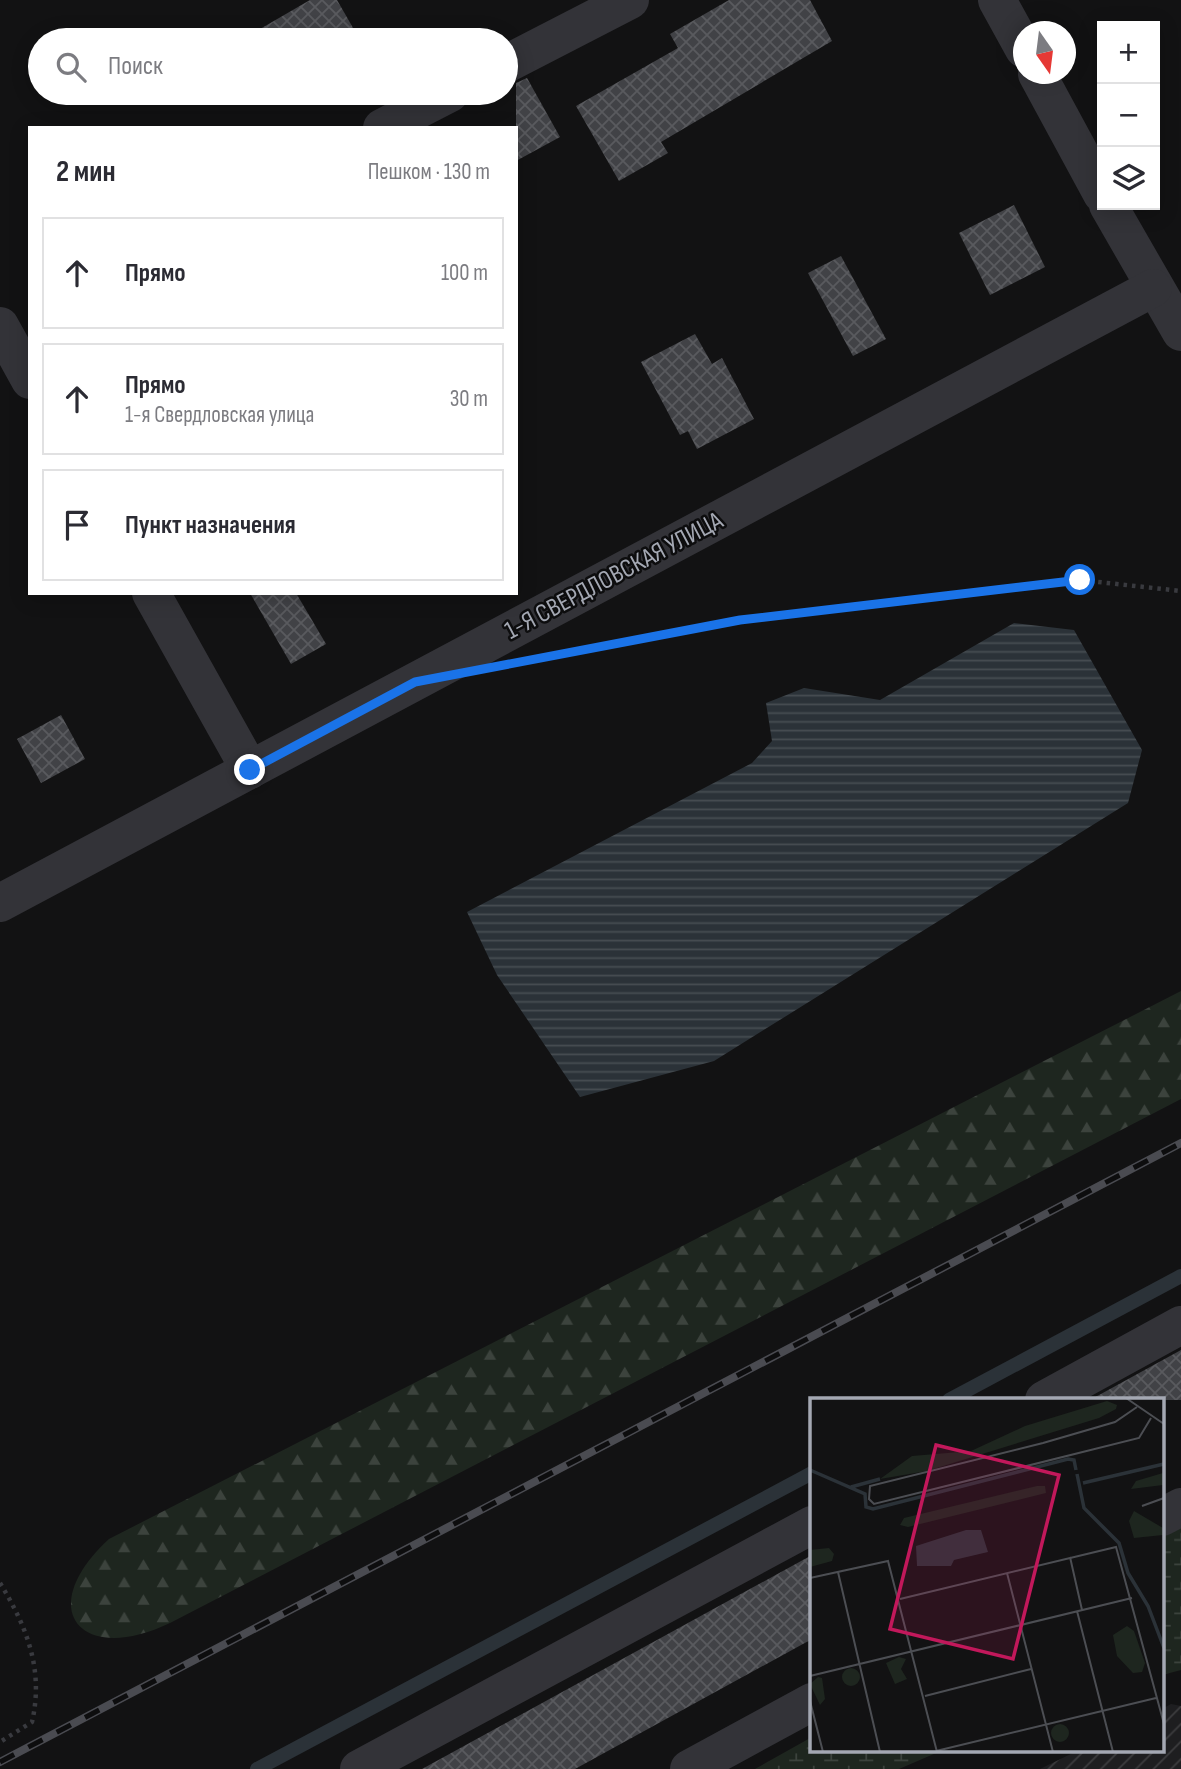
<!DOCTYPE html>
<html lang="ru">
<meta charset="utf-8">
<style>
:root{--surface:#fff;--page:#f7f7f7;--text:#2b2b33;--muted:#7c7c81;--line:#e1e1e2}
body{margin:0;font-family:"Sofia Sans Condensed",sans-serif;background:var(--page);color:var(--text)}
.controls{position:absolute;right:21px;top:21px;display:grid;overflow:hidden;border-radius:0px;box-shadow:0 4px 18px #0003}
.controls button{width:63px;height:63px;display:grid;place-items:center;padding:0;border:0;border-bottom:2px solid var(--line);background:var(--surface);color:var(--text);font:35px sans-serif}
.compass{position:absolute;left:1013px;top:21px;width:63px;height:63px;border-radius:50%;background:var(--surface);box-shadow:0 4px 18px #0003;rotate:166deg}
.stop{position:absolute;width:21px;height:21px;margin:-16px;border:5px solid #1a73e8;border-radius:50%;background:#fff}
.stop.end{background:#1a73e8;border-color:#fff;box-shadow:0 2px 7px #0008}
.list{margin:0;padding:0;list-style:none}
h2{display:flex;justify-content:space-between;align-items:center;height:91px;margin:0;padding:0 28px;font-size:30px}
h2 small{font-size:23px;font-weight:400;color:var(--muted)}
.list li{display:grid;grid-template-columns:46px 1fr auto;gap:21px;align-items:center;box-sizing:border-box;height:112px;margin:0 14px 14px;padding:0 14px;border:2px solid var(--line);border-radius:0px}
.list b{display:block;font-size:26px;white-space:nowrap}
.list p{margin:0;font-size:23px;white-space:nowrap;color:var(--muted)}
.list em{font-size:23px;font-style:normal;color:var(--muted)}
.icon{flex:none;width:38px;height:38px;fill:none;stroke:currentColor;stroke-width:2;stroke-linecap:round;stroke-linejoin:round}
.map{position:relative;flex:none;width:1181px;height:1769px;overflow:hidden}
.search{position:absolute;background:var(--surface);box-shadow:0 4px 18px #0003;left:28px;top:28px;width:490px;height:77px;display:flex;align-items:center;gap:18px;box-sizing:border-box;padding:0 24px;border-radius:38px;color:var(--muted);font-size:26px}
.panel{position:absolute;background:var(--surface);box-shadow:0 4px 18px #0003;left:28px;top:126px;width:490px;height:469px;border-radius:0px}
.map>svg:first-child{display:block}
</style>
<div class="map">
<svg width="1181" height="1769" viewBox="0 0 1181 1769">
<defs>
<pattern id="industrial-furrows" width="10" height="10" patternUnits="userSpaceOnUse" patternTransform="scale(1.75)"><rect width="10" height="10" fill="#1e1e20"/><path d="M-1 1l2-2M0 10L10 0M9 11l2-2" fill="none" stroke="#3c3c3e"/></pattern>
<pattern id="forest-firs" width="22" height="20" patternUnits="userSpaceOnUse" patternTransform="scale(1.75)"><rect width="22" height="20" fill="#1e261f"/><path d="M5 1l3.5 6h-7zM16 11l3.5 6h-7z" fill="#3c433d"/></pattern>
<pattern id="wetland-marsh" width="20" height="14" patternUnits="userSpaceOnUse" patternTransform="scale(1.75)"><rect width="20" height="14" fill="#1e261f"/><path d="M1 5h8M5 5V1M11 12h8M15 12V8" fill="none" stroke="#3c433d"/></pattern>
<pattern id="water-rules" width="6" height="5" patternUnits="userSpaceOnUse" patternTransform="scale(1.75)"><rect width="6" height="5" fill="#2b3238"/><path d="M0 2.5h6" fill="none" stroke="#474d52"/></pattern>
<pattern id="building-cross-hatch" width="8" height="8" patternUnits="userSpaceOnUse" patternTransform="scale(1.75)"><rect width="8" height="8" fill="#414246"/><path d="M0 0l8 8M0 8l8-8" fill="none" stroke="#595a5e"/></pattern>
</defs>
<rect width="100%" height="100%" fill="#121213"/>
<polygon fill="url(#industrial-furrows)" points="1171,1704 1181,1706 1181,1769 1040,1769 1079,1750 1162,1750 1162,1709"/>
<path fill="url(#forest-firs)" d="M 1181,991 L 1181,1099 L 170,1623 C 80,1666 33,1609 109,1539 Z"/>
<g fill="url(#wetland-marsh)">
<polygon points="1181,1524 1181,1670 1162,1675 1162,1535"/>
<polygon points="812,1737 812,1750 943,1750 899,1769 755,1769"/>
</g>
<polygon fill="url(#water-rules)" points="1014,623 1074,630 1142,750 1128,803 714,1061 580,1097 497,975 467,912 752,763 772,741 766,703 804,688 880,700"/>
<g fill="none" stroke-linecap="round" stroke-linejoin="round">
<g stroke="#2b3238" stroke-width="14">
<polyline points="949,1400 1181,1276"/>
<polyline points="257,1769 812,1473"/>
</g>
</g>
<g fill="url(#building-cross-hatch)">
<polygon points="310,0 337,0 360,40 241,40"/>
<polygon points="729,0 810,0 832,41 661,142 668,153 619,181 576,106 678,48 670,34"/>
<polygon points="527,78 560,137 516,161 516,83"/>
<polygon points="272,93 300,93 279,105"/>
<polygon points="1014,205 1045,267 990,295 959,233"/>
<polygon points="841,256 886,339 853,356 808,273"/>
<polygon points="695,334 712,364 722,358 754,419 697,449 688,431 680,435 641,362"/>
<polygon points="250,593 296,593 326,644 291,664"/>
<polygon points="61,715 85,759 41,783 17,739"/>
<polygon points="1181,1350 1181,1400 1090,1400"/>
<polygon points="812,1555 812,1639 575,1769 422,1769"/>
</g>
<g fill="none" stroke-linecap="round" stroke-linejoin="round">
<g stroke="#393a3f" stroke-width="4.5" stroke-dasharray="3.5 5" stroke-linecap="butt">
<polyline points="560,655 740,620 1080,580 1181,591"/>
<path d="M 0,1583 C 27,1627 44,1670 32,1722 L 0,1742"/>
</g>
<g stroke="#333338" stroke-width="38">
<polyline points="997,0 1024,49"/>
<polyline points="506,64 630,0"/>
<polyline points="1037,74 1102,194"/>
<polyline points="382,128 450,93"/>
<polyline points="1108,205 1181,332"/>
<polyline points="0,326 30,380"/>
<polyline points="151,593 250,770"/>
<polyline points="0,903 1153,288"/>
<polyline points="1044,1400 1181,1325"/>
<polyline points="1162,1517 1181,1507"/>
<polyline points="359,1769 812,1525"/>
<polyline points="689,1769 812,1702"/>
</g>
<g stroke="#4a4b51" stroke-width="8">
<polyline id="rail" points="0,1762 1181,1143"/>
</g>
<use href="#rail" stroke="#0d0d0e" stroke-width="5" stroke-dasharray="16" stroke-linecap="butt"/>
</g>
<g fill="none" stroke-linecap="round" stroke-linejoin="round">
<polyline stroke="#1a73e8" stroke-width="9" points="250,770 415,682 740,620 1080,580"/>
</g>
<g text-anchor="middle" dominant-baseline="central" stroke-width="5" stroke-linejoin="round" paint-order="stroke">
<g font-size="26" fill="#a4a8b3" stroke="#0d0d0e">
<text transform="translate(614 576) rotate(-28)">1-Я СВЕРДЛОВСКАЯ УЛИЦА</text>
</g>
</g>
<g transform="translate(810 1398)">
<rect width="354" height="354" fill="#121213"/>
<path d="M 324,113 L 353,130 L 353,137 L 324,140 L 319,123 ZM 317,228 L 324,233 L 335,265 L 332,274 L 323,275 L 307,258 L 303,237 ZM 89,259 L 96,261 L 91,271 L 97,281 L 85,286 L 76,265 ZM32 279a9 9 0 1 1 18 0a9 9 0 1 1-18 0ZM 8,279 L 12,280 L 15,301 L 10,307 L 0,286 ZM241 335a9 9 0 1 1 18 0a9 9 0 1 1-18 0Z" fill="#1e261f"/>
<path d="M 353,75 L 353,87 L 321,91 L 326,83 ZM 227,88 L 235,88 L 236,95 L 98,129 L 90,127 L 94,120 ZM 19,150 L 24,156 L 22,163 L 0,169 L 0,152 Z" fill="#1e261f"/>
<path d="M 297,3 L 307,7 L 306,11 L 289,20 L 117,73 L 70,81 L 102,58 L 161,53 L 215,28 Z" fill="#1e261f"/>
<path d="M 156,132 L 171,132 L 178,154 L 144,162 L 141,168 L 107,168 L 106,148 Z" fill="#2b3238"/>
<path fill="none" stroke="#2b3238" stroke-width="3.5" d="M 0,72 L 55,96 L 56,109 L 63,111 L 258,61 L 264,62 L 266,72M 267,76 L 274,110 L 309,145 L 318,175 L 338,208 L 354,250M 273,85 L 354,66M 41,89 L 70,81"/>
<path fill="none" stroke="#4c4e53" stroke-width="2" d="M 316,0 L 354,26M 327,9 L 305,24 L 233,45 L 60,88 L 59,101 L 64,106 L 329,40 L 341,20M 332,108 L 354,100M 260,159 L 272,212M 28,174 L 70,354M 197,175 L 243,354M 0,180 L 78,163 L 127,354M 90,201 L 306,149 L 354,326M 267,213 L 303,354M 0,278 L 322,200M 115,298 L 221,271M 0,303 L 13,354M 126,353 L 346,300"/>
<path fill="#c2185b" fill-opacity="0.15" stroke="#c2185b" stroke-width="3.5" d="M 126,47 L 249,77 L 203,261 L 80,231 Z"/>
<rect width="354" height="354" fill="none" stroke="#a4a8b3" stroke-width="3.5"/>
</g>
</svg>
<div class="controls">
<button>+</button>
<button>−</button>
<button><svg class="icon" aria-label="layers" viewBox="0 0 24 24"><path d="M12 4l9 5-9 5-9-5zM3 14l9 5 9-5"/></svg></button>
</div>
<svg class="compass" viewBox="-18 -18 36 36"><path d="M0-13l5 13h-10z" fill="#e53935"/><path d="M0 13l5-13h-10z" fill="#7c7c81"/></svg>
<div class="stop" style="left:1080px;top:580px"></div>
<div class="stop end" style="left:250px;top:770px"></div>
<div class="search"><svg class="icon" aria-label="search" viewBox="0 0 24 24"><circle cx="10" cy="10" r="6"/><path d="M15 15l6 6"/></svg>Поиск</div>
<section class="panel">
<h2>2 мин<small>Пешком · 130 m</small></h2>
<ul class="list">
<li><svg class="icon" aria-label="ahead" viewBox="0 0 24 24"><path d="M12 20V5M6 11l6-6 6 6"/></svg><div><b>Прямо</b></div><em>100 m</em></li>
<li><svg class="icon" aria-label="ahead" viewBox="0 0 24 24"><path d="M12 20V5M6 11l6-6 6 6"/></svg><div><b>Прямо</b><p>1-я Свердловская улица</p></div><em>30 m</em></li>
<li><svg class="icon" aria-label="arrive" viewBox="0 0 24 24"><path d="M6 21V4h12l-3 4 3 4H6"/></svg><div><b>Пункт назначения</b></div></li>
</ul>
</section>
</div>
